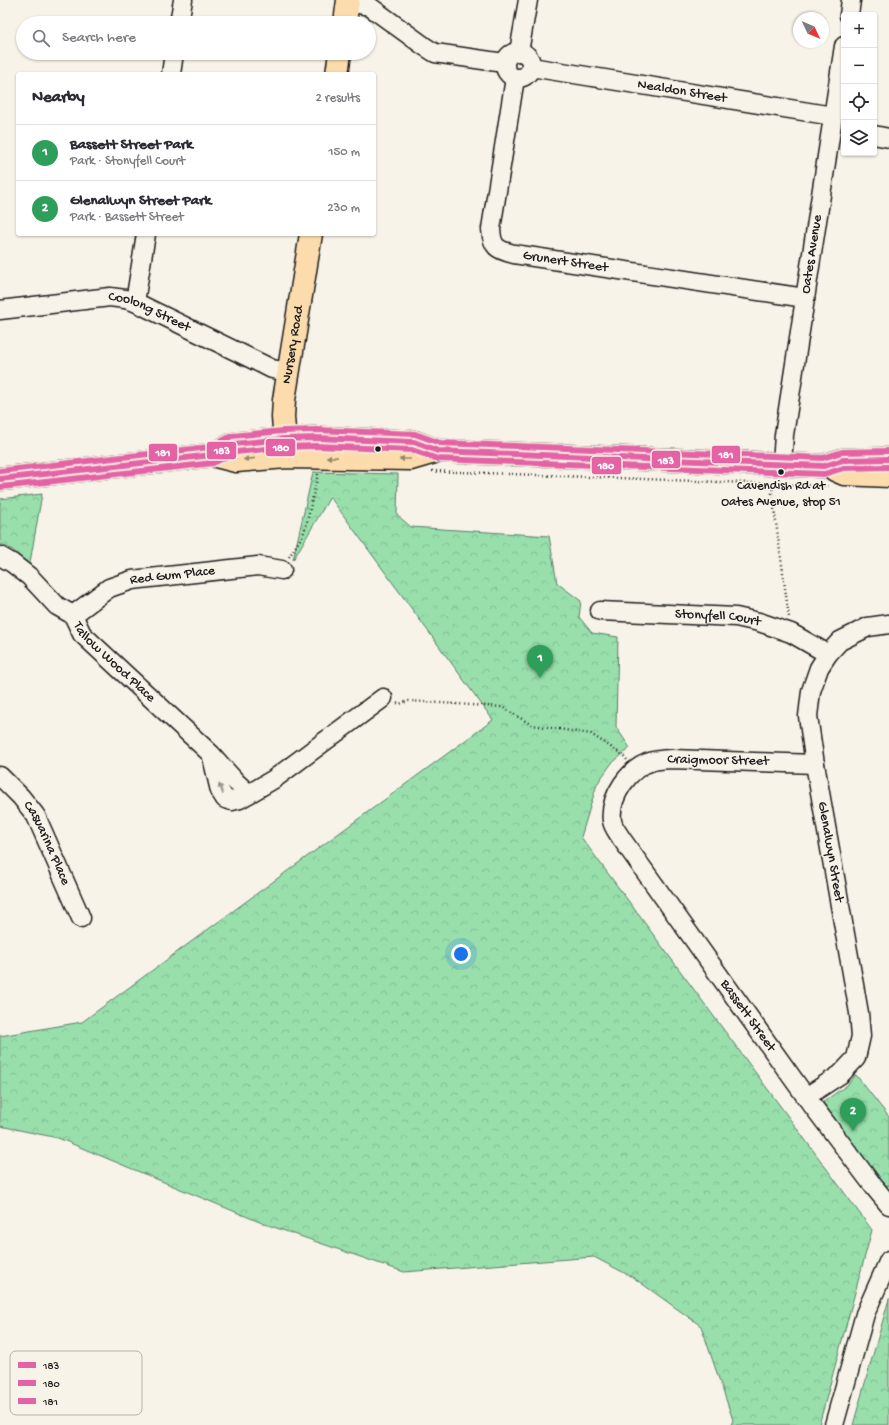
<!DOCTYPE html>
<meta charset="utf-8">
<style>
:root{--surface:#fff;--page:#f2f2f3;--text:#2b2b33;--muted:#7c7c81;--line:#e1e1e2;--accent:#111827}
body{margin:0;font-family:"Gochi Hand",sans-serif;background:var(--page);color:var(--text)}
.controls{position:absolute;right:12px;top:12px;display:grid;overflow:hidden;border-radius:4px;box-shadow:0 1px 3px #0004}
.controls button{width:36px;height:36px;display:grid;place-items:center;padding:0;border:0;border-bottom:1px solid var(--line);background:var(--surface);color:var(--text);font:20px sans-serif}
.compass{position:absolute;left:793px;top:12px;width:36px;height:36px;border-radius:50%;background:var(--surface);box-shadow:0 1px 3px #0004;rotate:134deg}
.you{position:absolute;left:461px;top:954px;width:14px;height:14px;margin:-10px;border:3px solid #fff;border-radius:50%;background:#1a73e8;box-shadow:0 0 0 6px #1a73e833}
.badge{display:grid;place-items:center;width:26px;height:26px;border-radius:50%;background:var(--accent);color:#fff;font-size:13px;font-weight:700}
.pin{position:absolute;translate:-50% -33px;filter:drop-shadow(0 1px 2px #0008)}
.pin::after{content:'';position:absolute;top:21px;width:14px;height:12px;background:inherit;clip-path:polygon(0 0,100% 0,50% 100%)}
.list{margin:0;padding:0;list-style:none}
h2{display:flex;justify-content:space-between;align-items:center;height:52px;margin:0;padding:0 16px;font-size:17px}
h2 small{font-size:13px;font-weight:400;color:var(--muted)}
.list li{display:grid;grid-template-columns:26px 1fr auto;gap:12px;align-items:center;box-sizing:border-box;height:56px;padding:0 16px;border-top:1px solid var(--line)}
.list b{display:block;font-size:15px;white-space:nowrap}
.list p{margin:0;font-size:13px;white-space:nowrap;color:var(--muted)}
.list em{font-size:13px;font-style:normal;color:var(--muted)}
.icon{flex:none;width:22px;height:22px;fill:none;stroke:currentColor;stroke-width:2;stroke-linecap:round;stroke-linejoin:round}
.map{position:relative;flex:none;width:889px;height:1425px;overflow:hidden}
.search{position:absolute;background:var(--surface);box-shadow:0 1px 3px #0004;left:16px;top:16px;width:360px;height:44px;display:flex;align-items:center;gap:10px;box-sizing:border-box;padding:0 14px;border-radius:22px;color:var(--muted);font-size:15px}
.panel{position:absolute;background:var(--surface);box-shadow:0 1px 3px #0004;left:16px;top:72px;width:360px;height:164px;border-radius:4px}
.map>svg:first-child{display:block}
</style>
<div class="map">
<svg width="889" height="1425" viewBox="0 0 889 1425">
<defs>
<pattern id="forest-crowns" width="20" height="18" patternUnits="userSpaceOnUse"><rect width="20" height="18" fill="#98dfac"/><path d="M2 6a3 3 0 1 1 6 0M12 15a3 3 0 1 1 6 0" fill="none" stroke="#82bf93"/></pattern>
</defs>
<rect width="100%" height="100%" fill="#f7f3e8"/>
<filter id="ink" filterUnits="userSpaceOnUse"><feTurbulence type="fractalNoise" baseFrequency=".025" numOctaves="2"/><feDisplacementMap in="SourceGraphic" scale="8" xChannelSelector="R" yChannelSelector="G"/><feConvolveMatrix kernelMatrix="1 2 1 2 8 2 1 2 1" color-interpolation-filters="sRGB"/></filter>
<g filter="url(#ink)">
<g fill="url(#forest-crowns)" stroke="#5a7e64">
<polygon points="313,472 398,474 397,515 411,527 549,536 557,583 581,601 579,617 592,633 618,637 616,727 630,748 611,764 597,784 581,837 872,1230 819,1425 731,1425 733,1420 701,1326 634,1278 594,1257 404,1272 262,1223 58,1138 0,1126 0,1036 82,1022 493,720 330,497 293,560"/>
<polygon points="42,494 29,568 13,550 0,544 0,499"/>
<polygon points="856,1075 889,1117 889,1186 882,1184 823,1102 846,1086"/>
<polygon points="889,1298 889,1425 853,1425 889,1299"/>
</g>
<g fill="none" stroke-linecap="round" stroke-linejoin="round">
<g stroke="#1c1c1c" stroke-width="21">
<g id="minor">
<polyline points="348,2 369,6 424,46 435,53 504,63"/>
<polyline points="849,15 851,0"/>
<polyline points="179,23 183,0"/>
<circle cx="518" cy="65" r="13"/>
<polyline points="519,52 528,0"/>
<path id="s1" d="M 531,67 L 833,116"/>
<polyline points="171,74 174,53"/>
<path id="s2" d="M 515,78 L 491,229 C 492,247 497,250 514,254 L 805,298"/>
<polyline points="874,135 889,138"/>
<polyline points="135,302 146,234"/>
<path id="s3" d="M 0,310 L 110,297 L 125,299 L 135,302 L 262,364 L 272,369 L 289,372"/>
<path id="s4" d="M 782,464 L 784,435 L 844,46"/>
<path id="s5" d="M 0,556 L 12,563 L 30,577 L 57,606 L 73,615 L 82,634 L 211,754 L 236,782 L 249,794"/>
<path id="s6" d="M 600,611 L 736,617 L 759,622 L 791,633 L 828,654"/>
<path id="s7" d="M 73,615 L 109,588 L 132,580 L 258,566 L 282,570"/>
<polyline points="212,757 220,791 225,799 232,801 240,799 274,779 383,698"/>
<path id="s8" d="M 815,764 L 672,759 C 666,759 659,760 653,761 C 629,767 609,797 612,821 C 613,827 618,833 621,838 L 806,1097 L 875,1188 L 889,1205"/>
<path id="s9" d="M 0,776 L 21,797 L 36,816 L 81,918"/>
<polyline points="806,1097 841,1074 856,1058 861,1036 859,1013 815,764 808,716 811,691 819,668 828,654 840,641 868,627 889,624"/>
<polyline points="834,1425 865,1314 889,1260"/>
</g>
</g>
<g stroke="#1c1c1c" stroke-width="25">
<g id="major">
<polyline points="345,23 348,0"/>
<polyline points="337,74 340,53"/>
<path id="s10" d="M 286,454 L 283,417 L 284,400 L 311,234"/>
<polyline points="212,455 236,461 287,457 411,459 438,451"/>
<polyline points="835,470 844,474 889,476"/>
<polyline points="0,479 212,455 234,444 284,439 316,438 414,442 438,451 824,466 843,460 889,459"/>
</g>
</g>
<g stroke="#1c1c1c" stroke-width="2.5" stroke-dasharray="1 3" stroke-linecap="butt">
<polyline points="432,471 828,486"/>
<polyline points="773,485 772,493 789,617"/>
<polyline points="289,557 303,535 306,526 318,474"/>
<polyline points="397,703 399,704 409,701 502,707 532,725 591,734 623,755 627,760"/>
</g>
<use href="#minor" stroke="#f7f3e8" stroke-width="18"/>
<use href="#major" stroke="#fcdcac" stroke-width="22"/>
<g stroke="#f7f3e8" stroke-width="9">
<polyline id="bus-1" points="0,479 212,455 234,444 284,439 316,438 414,442 438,451 824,466 843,460 889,459"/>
</g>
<g stroke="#f7f3e8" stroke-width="9">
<polyline id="bus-2" points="1,487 213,463 236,452 285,447 316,446 412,450 438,459 824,474 844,468 889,467"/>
</g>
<g stroke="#f7f3e8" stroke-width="9">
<polyline id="bus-3" points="0,471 210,447 232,436 283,431 316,430 415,434 440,443 823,458 842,452 889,451"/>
</g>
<use href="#bus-1" stroke="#e463a4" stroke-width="6"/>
<use href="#bus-2" stroke="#e463a4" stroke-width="6"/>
<use href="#bus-3" stroke="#e463a4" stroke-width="6"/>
</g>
<defs><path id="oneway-solid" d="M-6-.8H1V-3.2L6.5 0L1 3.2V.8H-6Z"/></defs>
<g fill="#97866b">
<use href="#oneway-solid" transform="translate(332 457) rotate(-179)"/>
<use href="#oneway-solid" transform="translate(249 459) rotate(174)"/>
<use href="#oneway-solid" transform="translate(405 459) rotate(-180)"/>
</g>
<use fill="#94928c" href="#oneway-solid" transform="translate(221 789) rotate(-111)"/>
</g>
<g fill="#1c1c1c" stroke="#f7f3e8" stroke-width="1.5">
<circle cx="378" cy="449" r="3.5"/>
<circle cx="781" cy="472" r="3.5"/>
</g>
<g text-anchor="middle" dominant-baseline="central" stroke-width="3" stroke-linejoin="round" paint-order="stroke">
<g font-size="13" fill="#1c1c1c" stroke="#f7f3e8">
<text x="781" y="486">Cavendish Rd at<tspan x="781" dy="16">Oates Avenue, stop 51</tspan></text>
</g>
<g font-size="14" fill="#1c1c1c" stroke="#f7f3e8">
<text stroke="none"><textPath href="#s1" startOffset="153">Nealdon Street</textPath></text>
<text stroke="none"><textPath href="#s4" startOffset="212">Oates Avenue</textPath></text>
<text stroke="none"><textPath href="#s2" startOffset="243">Grunert Street</textPath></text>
<text stroke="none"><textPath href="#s3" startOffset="153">Coolong Street</textPath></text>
<text stroke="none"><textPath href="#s10" startOffset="110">Nursery Road</textPath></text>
<text stroke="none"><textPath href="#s7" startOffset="110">Red Gum Place</textPath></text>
<text stroke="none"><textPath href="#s6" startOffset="118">Stonyfell Court</textPath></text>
<text stroke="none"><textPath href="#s5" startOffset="158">Tallow Wood Place</textPath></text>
<text transform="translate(718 761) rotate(1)">Craigmoor Street</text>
<text stroke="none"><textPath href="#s9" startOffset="83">Casuarina Place</textPath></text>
<text transform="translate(830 852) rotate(80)">Glenalwyn Street</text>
<text stroke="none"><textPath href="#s8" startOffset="478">Bassett Street</textPath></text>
</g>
</g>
<rect x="10" y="1351" width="132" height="64" rx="6" fill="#f7f3e8" stroke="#b5b2ab" stroke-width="1"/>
<rect x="18" y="1362" width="18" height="6" fill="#e463a4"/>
<rect x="18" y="1380" width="18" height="6" fill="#e463a4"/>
<rect x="18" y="1398" width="18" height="6" fill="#e463a4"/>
<g font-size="11" fill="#1c1c1c">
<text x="43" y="1369">183</text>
<text x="43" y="1387">180</text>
<text x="43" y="1405">181</text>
</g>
<g stroke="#f7f3e8" stroke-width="1.5">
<rect x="265" y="438" width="31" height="19" rx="4" fill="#e463a4"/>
<rect x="206" y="441" width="31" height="19" rx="4" fill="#e463a4"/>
<rect x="148" y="443" width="30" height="19" rx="4" fill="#e463a4"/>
<rect x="711" y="445" width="30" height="19" rx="4" fill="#e463a4"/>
<rect x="651" y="450" width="30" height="19" rx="4" fill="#e463a4"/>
<rect x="591" y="456" width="31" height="19" rx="4" fill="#e463a4"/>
</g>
<g font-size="11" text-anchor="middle" font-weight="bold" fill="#fff">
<text x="281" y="451">180</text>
<text x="222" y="454">183</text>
<text x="163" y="456">181</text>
<text x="726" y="458">181</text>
<text x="666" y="464">183</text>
<text x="606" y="469">180</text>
</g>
</svg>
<div class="controls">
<button>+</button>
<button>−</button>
<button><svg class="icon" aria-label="locate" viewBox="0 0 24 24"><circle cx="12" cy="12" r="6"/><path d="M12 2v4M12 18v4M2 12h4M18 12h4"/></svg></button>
<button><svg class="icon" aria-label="layers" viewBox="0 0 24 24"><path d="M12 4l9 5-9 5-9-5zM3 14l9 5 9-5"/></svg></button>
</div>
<svg class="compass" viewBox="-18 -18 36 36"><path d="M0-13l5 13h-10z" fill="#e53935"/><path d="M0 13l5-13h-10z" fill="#7c7c81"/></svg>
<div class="you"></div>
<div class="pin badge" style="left:540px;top:678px;background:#2e9e5b">1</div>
<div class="pin badge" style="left:853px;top:1131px;background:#2e9e5b">2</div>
<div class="search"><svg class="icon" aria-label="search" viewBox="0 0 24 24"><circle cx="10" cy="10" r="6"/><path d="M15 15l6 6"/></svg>Search here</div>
<section class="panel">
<h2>Nearby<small>2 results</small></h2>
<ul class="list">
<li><span class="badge" style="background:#2e9e5b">1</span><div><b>Bassett Street Park</b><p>Park · Stonyfell Court</p></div><em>150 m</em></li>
<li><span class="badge" style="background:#2e9e5b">2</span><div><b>Glenalwyn Street Park</b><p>Park · Bassett Street</p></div><em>230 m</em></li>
</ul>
</section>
</div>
